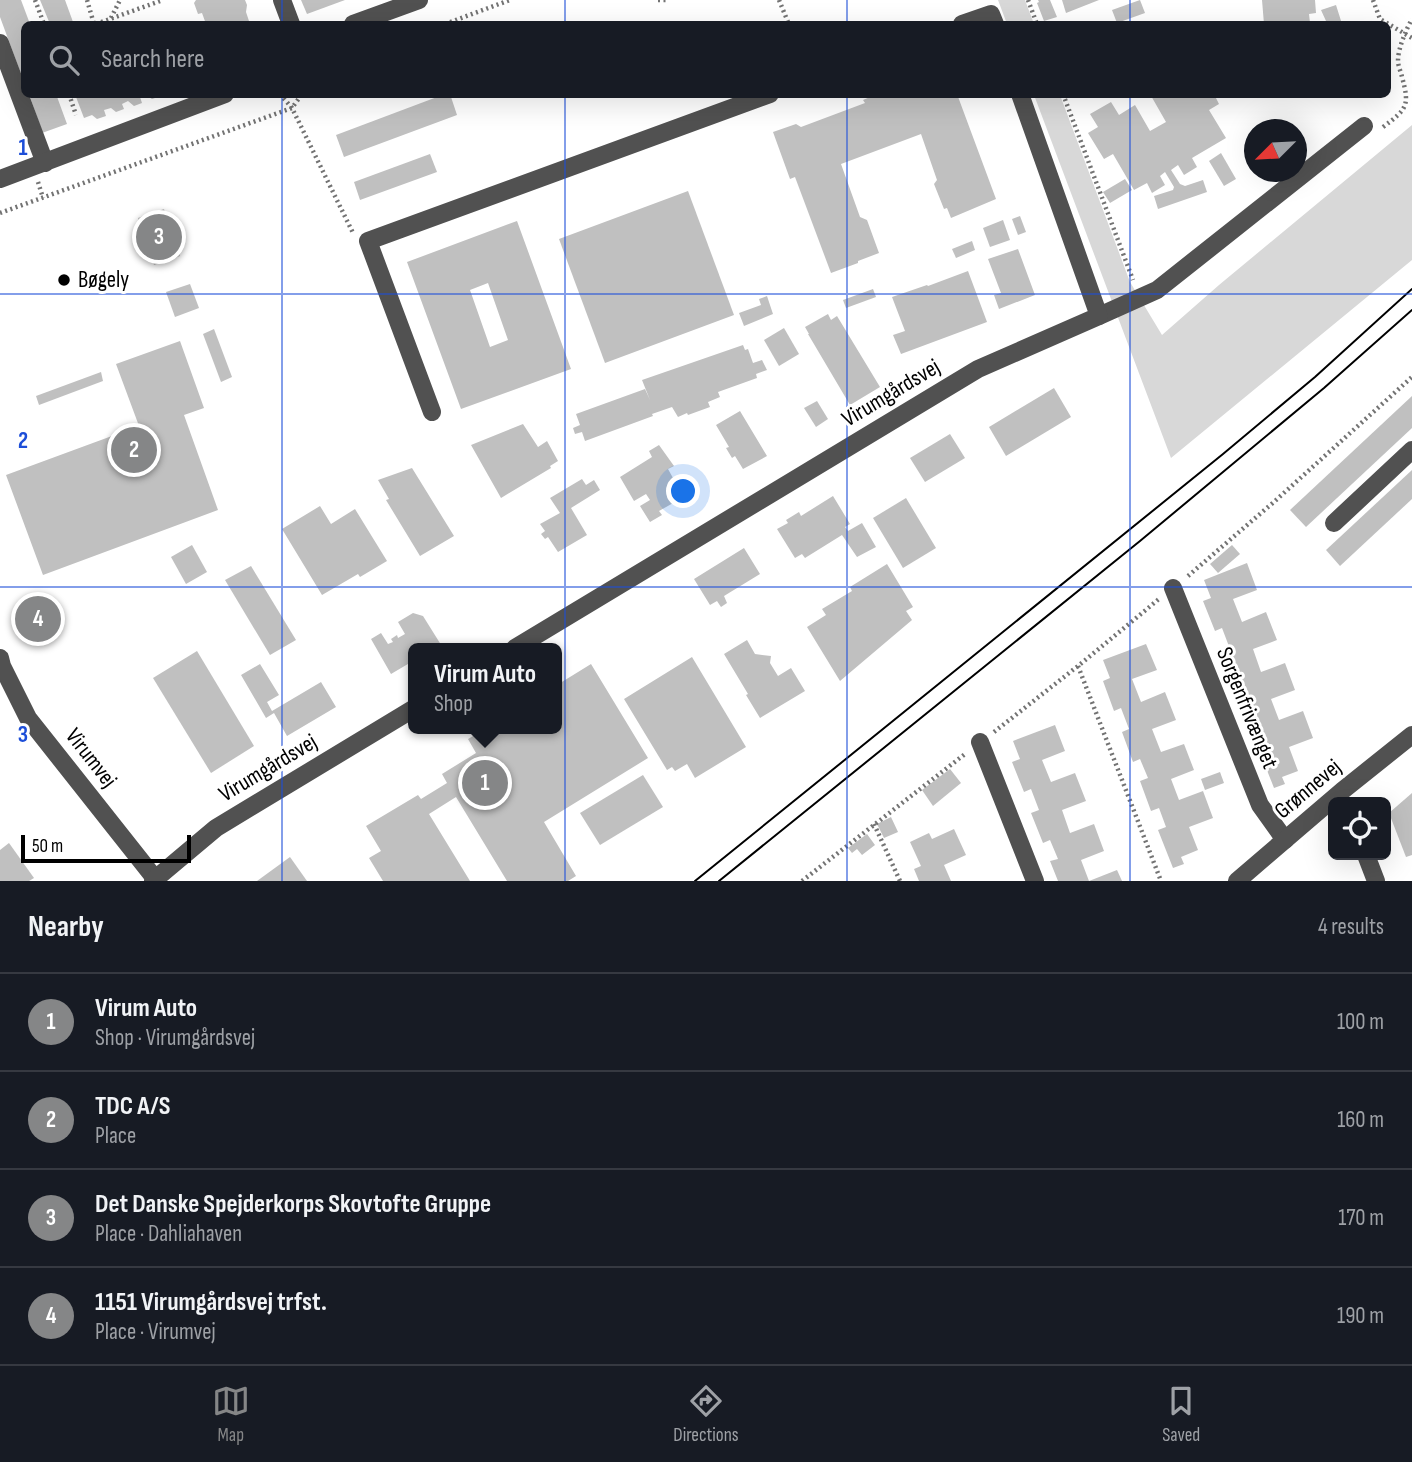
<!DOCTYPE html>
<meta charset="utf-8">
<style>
:root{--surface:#171b24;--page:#242831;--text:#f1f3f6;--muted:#9ea1a6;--line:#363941;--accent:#858687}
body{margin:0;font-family:"Sofia Sans Condensed",sans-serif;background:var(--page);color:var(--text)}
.controls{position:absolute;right:21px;bottom:21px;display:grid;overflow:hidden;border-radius:10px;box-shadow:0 7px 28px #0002}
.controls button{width:63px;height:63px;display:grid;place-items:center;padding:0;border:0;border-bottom:2px solid var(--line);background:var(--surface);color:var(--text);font:35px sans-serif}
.compass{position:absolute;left:1244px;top:119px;width:63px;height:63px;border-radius:50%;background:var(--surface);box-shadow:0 7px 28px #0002;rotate:246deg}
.scale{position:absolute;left:21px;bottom:18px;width:170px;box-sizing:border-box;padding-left:7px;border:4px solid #000;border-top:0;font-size:19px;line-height:24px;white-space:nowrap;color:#000;-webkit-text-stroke:5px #fff;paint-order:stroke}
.you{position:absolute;left:684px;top:492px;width:24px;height:24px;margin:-18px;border:5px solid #fff;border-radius:50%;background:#1a73e8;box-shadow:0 0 0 10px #1a73e833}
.badge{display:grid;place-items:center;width:46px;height:46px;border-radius:50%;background:var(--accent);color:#fff;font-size:23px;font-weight:700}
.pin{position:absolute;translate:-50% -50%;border:4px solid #fff;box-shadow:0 2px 7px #0006}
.popup{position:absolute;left:408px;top:643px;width:154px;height:91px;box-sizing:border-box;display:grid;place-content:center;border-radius:10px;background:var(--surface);filter:drop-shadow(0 2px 5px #0005);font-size:23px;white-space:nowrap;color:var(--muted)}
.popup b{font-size:26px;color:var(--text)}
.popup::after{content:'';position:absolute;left:50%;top:100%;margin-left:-14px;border:14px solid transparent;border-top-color:var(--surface)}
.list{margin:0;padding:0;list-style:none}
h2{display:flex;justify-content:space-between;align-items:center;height:91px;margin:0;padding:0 28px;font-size:30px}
h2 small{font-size:23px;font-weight:400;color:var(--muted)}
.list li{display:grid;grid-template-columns:46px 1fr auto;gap:21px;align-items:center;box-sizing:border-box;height:98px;padding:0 28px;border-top:2px solid var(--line)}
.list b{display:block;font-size:26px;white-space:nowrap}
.list p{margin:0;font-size:23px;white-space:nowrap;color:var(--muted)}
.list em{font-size:23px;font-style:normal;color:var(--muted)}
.icon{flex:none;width:38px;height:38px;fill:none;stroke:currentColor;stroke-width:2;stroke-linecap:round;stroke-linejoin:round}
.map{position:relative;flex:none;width:1412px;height:881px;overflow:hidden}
.search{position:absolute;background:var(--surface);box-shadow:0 7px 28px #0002;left:21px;right:21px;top:21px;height:77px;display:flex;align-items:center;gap:18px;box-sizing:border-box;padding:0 24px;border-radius:10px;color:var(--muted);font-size:26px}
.sheet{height:483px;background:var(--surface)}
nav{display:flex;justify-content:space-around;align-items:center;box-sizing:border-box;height:98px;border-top:2px solid var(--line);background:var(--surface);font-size:19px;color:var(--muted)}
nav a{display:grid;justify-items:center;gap:4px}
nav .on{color:var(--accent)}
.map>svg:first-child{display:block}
</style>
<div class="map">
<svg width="1412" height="881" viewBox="0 0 1412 881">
<rect width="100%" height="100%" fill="#fff"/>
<g fill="#d8d8d8">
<polygon points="998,0 1025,0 1034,24 1007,24"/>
<polygon points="1034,95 1060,95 1130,282 1162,335 1219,285 1412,125 1412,260 1171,458"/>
</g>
<g fill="#c0c0c0" fill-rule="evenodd">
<polygon points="0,0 21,0 30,24 24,24 24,82 0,17"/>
<polygon points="40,0 65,0 73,22 66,24 50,24"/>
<polygon points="196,0 245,0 247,5 246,12 250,24 206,24 202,13 198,14 194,3"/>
<polygon points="301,0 345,0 307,14"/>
<polygon points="1038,0 1050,0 1057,17 1044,21 1037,3 1039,2"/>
<polygon points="1062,0 1099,0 1066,13"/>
<polygon points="1140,0 1145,13 1117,23 1112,10"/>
<polygon points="1262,0 1315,0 1316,13 1309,14 1310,23 1326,21 1321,10 1336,5 1342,24 1264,24"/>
<polygon points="29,94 56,94 67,124 42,133 41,128"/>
<polygon points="83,94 164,94 164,95 152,99 146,95 140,97 142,103 134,106 128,101 122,104 124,109 116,112 111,108 104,110 106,116 97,119 92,115 84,118 76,97"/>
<polygon points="445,94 450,94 457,115 344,157 336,135"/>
<polygon points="877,94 957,94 996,199 951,218 947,208 944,209 934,184 937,180 921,134 841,164 860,217 867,220 879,253 858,261 858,263 831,273 795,177 790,179 773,132 796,124 801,127 865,103 863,100"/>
<polygon points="1150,94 1201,94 1202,96 1205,94 1214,94 1219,104 1209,110 1226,138 1192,158 1197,167 1184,175 1178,165 1171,170 1180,184 1185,186 1203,180 1207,192 1158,209 1154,196 1173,190 1174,187 1165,172 1160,176 1165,185 1152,193 1147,183 1134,190 1113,154 1104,159 1088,133 1098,127 1090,114 1111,102 1119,115 1135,105 1150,131 1166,122"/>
<polygon points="1221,153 1236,179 1224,186 1209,161"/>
<polygon points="430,154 437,172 360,200 354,182"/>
<polygon points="1125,179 1132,190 1110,203 1103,192"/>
<polygon points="688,191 734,315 605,363 559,239"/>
<polygon points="164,209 180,256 154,265 138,218"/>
<polygon points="1020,216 1026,232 1018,235 1012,219"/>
<polygon points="1003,220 1010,240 990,247 983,228"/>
<path d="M 517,221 L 571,369 L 461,409 L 407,262 ZM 488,283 L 508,340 L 490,347 L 470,290 Z"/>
<polygon points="972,241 975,250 956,258 952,249"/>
<polygon points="1018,249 1035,295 999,309 994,295 1001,293 988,259"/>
<polygon points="968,271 987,322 901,354 893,335 905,331 892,297 927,285 928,286"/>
<polygon points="190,284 199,308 175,317 166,292"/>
<polygon points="873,289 876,297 846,308 843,300"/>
<polygon points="767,296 773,314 744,326 739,313 761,305 759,299"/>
<polygon points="828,314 831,320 837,316 880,387 850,405 808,334 809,334 805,327"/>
<polygon points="784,328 799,354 779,366 764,340"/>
<polygon points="214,329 232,377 221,382 203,334"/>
<polygon points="180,341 204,408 184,415 218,510 43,575 6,475 139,426 116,364"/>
<polygon points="743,345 745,350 748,349 753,363 762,360 767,370 756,374 757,378 718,392 720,397 708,402 710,407 688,415 687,413 678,417 672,407 652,414 653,416 585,441 582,432 575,434 573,428 580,425 576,414 645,389 650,400 642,380"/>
<polygon points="101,372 103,381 39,405 36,396"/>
<polygon points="1054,388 1071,417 1006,456 989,427"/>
<polygon points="1412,396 1412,428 1306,527 1290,510"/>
<polygon points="817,401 828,419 816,427 804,408"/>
<polygon points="740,411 767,456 743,469 735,456 732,458 726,448 729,447 716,425"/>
<polygon points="523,424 538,447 547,441 558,461 550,466 551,468 501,498 471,445"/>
<polygon points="950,434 965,458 925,482 910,458"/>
<polygon points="659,445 674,466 668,469 678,487 669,492 675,502 659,511 662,515 650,522 640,506 650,500 646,494 634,501 620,477 652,457 649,451"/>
<polygon points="412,468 454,536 420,556 386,500 389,499 378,480"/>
<polygon points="1412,470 1412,499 1340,566 1326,550"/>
<polygon points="582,479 586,485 594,480 600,490 571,508 587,535 558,552 548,537 545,539 541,534 545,531 540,524 560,513 550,498"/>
<polygon points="833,496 850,524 845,527 848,531 862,523 876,547 857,557 842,535 805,558 802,554 795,558 777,529 788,523 786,520 799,512 801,516"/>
<polygon points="906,498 936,548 903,568 873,518"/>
<polygon points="320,506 331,524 355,509 387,561 360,577 358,574 322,595 282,529"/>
<polygon points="192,545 207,572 186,584 171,557"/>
<polygon points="1232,545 1240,554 1218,573 1210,564"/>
<polygon points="744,548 760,574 724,596 727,603 721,607 717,601 710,605 694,579"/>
<polygon points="1247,563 1257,590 1233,599 1242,622 1266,612 1277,640 1253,649 1261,672 1285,663 1295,690 1271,699 1279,720 1303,711 1313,738 1289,747 1298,771 1282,777 1285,784 1274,788 1259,750 1267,747 1259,728 1252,731 1241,701 1248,698 1241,679 1234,682 1222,652 1230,649 1222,628 1215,631 1203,601 1211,598 1204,580"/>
<polygon points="887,564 913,607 906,611 912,620 840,681 807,627 826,615 822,609 852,591 850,587"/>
<polygon points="251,566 296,640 270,655 225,580"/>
<polygon points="44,612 47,621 32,627 29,618"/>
<polygon points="413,613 423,616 443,648 413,648 413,661 391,674 371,639 381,633 388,644 393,642 391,639 397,635 398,638 405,634 398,622"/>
<polygon points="747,640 755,654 771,656 770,663 778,676 791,668 805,691 760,718 746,695 748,694 724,654"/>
<polygon points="1146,644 1157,670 1132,679 1141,702 1165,692 1176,720 1152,729 1161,752 1184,744 1194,770 1171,779 1179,800 1203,791 1213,818 1189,827 1198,850 1181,857 1184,864 1173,868 1158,830 1166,827 1159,808 1151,811 1140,781 1148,778 1140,759 1133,762 1122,732 1129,729 1121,708 1114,711 1103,681 1110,678 1103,660"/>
<polygon points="197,651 254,746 211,773 153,678"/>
<polygon points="692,657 746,747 695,778 687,764 675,771 672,767 667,770 624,699"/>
<polygon points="260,664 279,695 267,702 272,711 321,682 336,707 287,736 274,713 266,718 241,675"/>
<polygon points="591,664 648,758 544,822 576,876 568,881 507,881 456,797 429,814 470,881 383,881 369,858 381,851 366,826 418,795 421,799 447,783 442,774 476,753 468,739 485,729 557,729 557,685"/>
<polygon points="1055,725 1065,751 1042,760 1051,782 1075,773 1086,801 1062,810 1070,833 1094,824 1104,851 1081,860 1089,881 1058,881 1050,861 1058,859 1050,840 1043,843 1031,813 1039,810 1031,789 1024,792 1012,762 1020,759 1013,741"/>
<polygon points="950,769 961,783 933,806 922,790"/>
<polygon points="1220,772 1224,783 1205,790 1201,779"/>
<polygon points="643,775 663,807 600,845 580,813"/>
<polygon points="1412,793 1412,855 1406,857 1389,813"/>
<polygon points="891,817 898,832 884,838 877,824"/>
<polygon points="954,829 966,855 944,865 951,881 919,881 914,869 921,866 910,842 929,833 932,839"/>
<polygon points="867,834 875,845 862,855 857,849 852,853 848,848"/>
<polygon points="9,843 34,878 29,881 0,881 0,850"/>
<polygon points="290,857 307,881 257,881"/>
<polygon points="1117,870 1122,881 1089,881"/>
</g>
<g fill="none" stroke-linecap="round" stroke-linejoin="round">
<g stroke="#737373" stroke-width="4.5" stroke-dasharray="2 3.5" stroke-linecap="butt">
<polyline points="35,0 44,24"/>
<polyline points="87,0 94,24"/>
<polyline points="658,0 668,0"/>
<polyline points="779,0 788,22"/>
<polyline points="1028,0 1037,24"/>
<polyline points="1373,0 1380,19 1412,38"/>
<polyline points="111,18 120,0"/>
<polyline points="96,24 163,0"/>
<polyline points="445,24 510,0"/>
<polyline points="69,94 76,115"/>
<polyline points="280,94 292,108 353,233"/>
<polyline points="1063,94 1133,280"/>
<path d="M 1383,127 C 1407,109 1410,106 1402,77 C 1401,72 1398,66 1398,61 C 1398,48 1406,30 1412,19"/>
<polyline points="38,182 43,198"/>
<polyline points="0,213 292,108 302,94"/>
<polyline points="1188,576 1275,501 1412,377"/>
<polyline points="1078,666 1161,881"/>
<polyline points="994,732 1078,666 1159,599"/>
<polyline points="874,824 900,881"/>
<polyline points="802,881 965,754"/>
</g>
<g stroke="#515151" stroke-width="18">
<polyline points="282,0 291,24"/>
<polyline points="353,24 419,0"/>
<polyline points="962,24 991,14 995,24"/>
<polyline points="0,43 45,163"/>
<polyline points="0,179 225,94"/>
<polyline points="1099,316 1157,290 1364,126"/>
<polyline points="432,412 368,241 770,94"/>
<polyline points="1334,523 1412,450"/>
<polyline points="1173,588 1260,805 1285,840"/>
<polyline points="515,648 978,369 1099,316 1020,94"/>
<polyline points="0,658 2,666 28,718 157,881"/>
<polyline points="980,742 1035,881"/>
<polyline points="1366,855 1376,881"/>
<polyline points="153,881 216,828 413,709"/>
<polyline points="1237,881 1342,791 1412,735"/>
</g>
<g stroke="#000" stroke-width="2">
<polyline points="695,881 1223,454 1315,377 1412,289"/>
<polyline points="719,881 1140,541 1324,388 1412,310"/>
</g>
</g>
<path fill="none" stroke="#1d4ed8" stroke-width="2" stroke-opacity="0.55" d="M 282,0 L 282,24M 565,0 L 565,24M 847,0 L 847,24M 1130,0 L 1130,24M 282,94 L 282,881M 565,94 L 565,881M 847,94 L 847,881M 1130,94 L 1130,881M 0,294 L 1412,294M 0,587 L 1412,587"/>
<circle fill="#000" stroke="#fff" stroke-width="2.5" cx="64" cy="280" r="7"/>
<g text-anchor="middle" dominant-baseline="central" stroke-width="6" stroke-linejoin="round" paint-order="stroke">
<g font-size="23" fill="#000" stroke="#fff" text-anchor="start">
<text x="78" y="280">Bøgely</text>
</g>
<g font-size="23" fill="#000" stroke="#fff">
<text transform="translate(891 393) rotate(-31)">Virumgårdsvej</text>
<text transform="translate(1247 708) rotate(68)">Sorgenfrivænget</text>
<text transform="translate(91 758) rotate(52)">Virumvej</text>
<text transform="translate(268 768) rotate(-31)">Virumgårdsvej</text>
<text transform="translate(1308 789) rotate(-40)">Grønnevej</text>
</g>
</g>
<g font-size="23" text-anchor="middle" font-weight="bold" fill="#1d4ed8" stroke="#fff" stroke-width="6" stroke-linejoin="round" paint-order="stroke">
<text x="23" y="155">1</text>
<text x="23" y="448">2</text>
<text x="23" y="742">3</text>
</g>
</svg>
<div class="controls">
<button><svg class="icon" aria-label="locate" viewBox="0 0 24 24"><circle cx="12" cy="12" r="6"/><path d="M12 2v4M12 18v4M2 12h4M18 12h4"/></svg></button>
</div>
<svg class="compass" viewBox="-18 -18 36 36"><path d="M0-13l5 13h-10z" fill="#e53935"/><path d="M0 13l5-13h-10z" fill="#9ea1a6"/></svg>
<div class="scale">50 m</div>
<div class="you"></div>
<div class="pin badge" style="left:485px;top:783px">1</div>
<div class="popup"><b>Virum Auto</b>Shop</div>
<div class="pin badge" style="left:134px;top:450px">2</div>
<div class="pin badge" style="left:159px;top:237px">3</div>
<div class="pin badge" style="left:38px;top:619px">4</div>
<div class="search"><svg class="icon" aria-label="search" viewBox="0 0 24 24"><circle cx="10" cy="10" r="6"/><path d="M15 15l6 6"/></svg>Search here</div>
</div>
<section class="sheet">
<h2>Nearby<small>4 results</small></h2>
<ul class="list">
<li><span class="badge">1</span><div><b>Virum Auto</b><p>Shop · Virumgårdsvej</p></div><em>100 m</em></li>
<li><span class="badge">2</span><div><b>TDC A/S</b><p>Place</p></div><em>160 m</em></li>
<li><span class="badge">3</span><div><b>Det Danske Spejderkorps Skovtofte Gruppe</b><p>Place · Dahliahaven</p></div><em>170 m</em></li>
<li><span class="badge">4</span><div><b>1151 Virumgårdsvej trfst.</b><p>Place · Virumvej</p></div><em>190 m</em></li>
</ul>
</section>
<nav>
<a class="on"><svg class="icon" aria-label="map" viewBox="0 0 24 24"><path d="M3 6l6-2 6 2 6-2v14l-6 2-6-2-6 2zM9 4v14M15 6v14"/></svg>Map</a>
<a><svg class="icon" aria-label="directions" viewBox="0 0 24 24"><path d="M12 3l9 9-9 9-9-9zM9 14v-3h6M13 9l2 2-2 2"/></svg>Directions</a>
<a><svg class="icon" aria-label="saved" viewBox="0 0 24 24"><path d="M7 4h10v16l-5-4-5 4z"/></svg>Saved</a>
</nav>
